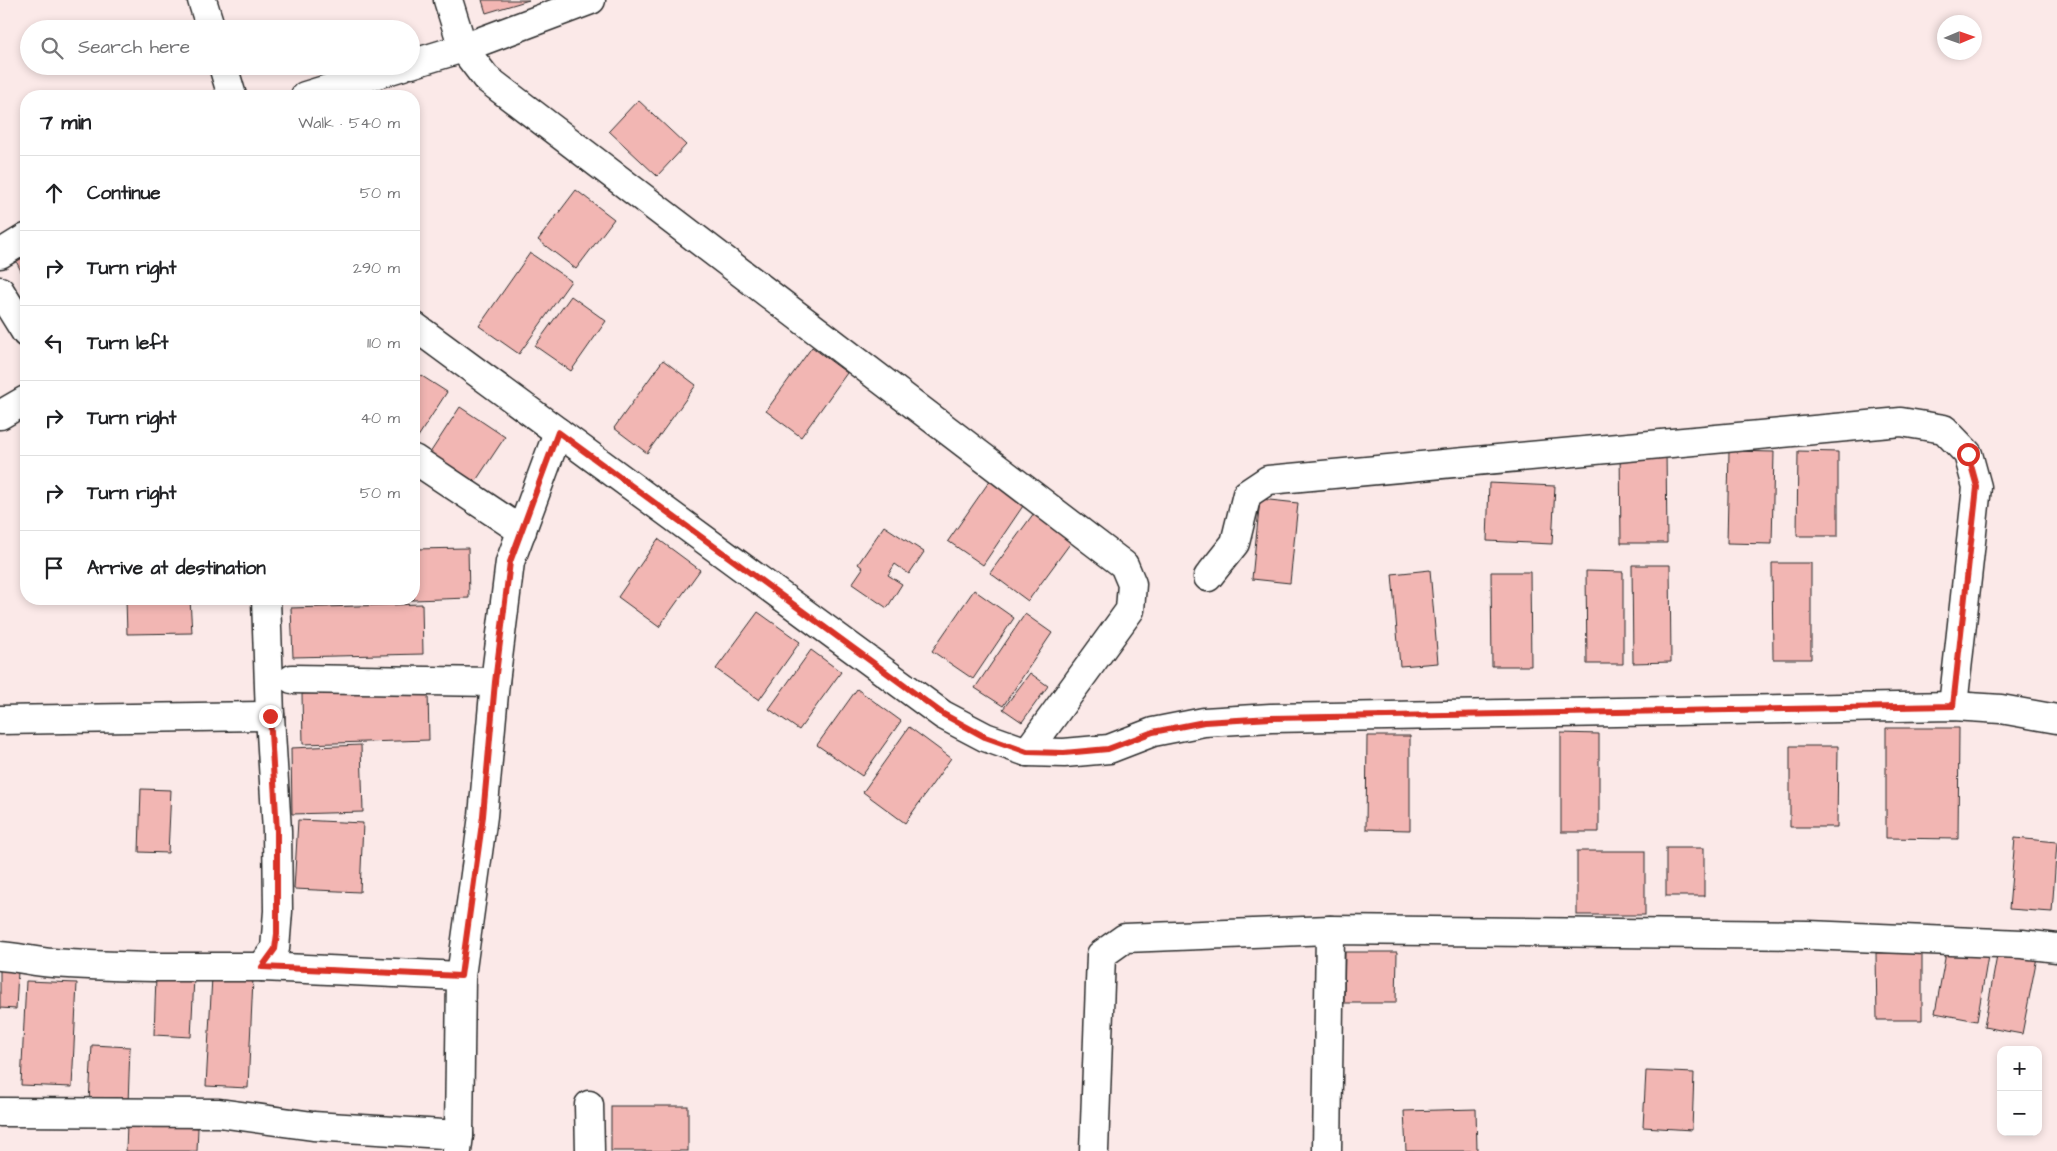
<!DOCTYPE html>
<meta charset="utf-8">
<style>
:root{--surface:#fff;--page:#f2f2f2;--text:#202124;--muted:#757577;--line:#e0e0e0}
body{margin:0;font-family:"Architects Daughter",sans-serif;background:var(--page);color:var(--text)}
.controls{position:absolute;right:15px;bottom:15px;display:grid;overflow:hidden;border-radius:10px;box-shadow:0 2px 8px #0003}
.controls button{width:45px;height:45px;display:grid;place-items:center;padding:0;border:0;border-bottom:1px solid var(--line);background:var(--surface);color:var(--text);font:25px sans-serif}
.compass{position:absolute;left:1937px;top:15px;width:45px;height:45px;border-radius:50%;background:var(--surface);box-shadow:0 2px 8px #0003;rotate:88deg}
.stop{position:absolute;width:15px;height:15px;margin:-11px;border:4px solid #d93025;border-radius:50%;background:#fff}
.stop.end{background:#d93025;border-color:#fff;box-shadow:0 1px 5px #0008}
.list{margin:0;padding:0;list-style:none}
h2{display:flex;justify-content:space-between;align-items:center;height:65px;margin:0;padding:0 20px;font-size:21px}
h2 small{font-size:16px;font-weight:400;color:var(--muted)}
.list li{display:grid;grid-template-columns:32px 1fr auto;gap:15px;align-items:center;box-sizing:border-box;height:75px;padding:0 20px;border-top:1px solid var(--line)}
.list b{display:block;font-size:19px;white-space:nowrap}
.list em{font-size:16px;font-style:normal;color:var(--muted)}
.icon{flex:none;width:28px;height:28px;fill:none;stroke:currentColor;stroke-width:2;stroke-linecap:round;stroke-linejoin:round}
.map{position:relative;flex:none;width:2057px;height:1151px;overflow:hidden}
.search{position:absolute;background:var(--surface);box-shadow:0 2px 8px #0003;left:20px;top:20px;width:400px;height:55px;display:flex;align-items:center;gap:12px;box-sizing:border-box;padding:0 18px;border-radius:28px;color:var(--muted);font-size:19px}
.panel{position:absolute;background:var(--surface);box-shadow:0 2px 8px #0003;left:20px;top:90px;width:400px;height:515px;border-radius:20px}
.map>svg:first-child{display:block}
</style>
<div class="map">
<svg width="2057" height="1151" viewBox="0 0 2057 1151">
<rect width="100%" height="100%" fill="#fbe9e8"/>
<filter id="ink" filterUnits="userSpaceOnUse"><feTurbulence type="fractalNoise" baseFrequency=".02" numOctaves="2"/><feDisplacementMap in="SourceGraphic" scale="10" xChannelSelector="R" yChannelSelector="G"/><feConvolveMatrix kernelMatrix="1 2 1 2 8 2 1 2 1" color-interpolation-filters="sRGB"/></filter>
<g filter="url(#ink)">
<g fill="#f2b6b3" stroke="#2b2b2b">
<polygon points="482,0 529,0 486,13"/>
<polygon points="638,100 686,145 657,176 609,131"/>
<polygon points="576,190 614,219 576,269 538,240"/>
<polygon points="26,251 26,281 14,257"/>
<polygon points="530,253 571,281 519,354 479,326"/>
<polygon points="571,296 606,321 571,371 535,346"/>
<polygon points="812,347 847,373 801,437 766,411"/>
<polygon points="663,360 696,385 647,453 614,428"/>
<polygon points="414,371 447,392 414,443"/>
<polygon points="460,407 505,437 475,482 430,453"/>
<polygon points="1620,450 1666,450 1667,543 1621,543"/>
<polygon points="1729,451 1774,452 1772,544 1727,543"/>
<polygon points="1798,451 1838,452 1838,536 1797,536"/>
<polygon points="991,479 1025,503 983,565 948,541"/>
<polygon points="1489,483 1555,486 1552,544 1487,541"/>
<polygon points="1260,499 1298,503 1290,583 1252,579"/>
<polygon points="1034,513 1072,541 1028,601 990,573"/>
<polygon points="884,526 924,552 909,574 895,564 888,575 902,584 887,608 852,584 863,568 858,564"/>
<polygon points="658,539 700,570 659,627 618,597"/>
<polygon points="468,548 469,598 386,601 385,599 414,599 414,549"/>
<polygon points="1772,563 1811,563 1811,659 1773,659"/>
<polygon points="1632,565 1670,565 1671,662 1633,663"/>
<polygon points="1430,570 1438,663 1400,666 1392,574"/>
<polygon points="1586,571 1623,572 1623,664 1587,664"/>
<polygon points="1491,572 1530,572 1531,666 1492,666"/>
<polygon points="974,590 1014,618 973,679 932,651"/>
<polygon points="126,599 190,599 192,633 127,634"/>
<polygon points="422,604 423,654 293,657 291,608"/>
<polygon points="758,612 800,642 759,700 716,669"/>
<polygon points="1025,614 1052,633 1003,706 975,688"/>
<polygon points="811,650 841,672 799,730 769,709"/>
<polygon points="1030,673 1048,686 1022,722 1003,709"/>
<polygon points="857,689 901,721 862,776 817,745"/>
<polygon points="428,691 429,740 303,744 302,694"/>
<polygon points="909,727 951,758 905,823 863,792"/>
<polygon points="1886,728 1959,728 1958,839 1886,838"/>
<polygon points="1561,733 1599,734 1599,832 1561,832"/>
<polygon points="1367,736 1410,736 1410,830 1366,829"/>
<polygon points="361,745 363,812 292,814 291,748"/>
<polygon points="1790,746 1838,746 1837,827 1790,827"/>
<polygon points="141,789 171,790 168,853 139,852"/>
<polygon points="298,820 363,823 360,892 294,889"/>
<polygon points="2015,838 2057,842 2052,912 2009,909"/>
<rect x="1666" y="848" width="38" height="48"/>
<rect x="1577" y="851" width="68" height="64"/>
<polygon points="1948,942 1989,950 1977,1021 1935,1013"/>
<polygon points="1999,945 2038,952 2022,1034 1984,1027"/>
<polygon points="1345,952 1397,952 1396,1003 1344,1003"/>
<polygon points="1876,953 1922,953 1922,1020 1877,1020"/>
<polygon points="0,970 18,971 16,1009 0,1008"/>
<polygon points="156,976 194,978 191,1037 154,1035"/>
<polygon points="212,977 253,979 248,1088 206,1086"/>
<polygon points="26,981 77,983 72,1087 21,1085"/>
<polygon points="92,1045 130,1047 128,1104 89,1103"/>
<polygon points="1646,1071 1694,1073 1692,1130 1643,1127"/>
<rect x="611" y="1106" width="77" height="45"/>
<polygon points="1476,1109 1477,1151 1406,1151 1404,1111"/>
<polygon points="127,1124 198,1128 197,1151 126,1151"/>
</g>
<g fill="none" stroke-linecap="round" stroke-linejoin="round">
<g stroke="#2b2b2b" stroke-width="31">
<g id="minor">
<polyline points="202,0 211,29"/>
<polyline points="448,0 463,48 486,78 1124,565 1132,584 1130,610 1027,752"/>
<polyline points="411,64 463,48 591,0"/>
<polyline points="223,66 232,96"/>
<polyline points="305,96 403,66"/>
<polyline points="0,254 26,238"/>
<polyline points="0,291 26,333"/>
<polyline points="414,326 943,715 985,737 1027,752 1064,753 1109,749 1153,732 1204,722 1271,718 1953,706 2001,709 2057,719"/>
<polyline points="0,415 26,400"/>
<polyline points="414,459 522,531"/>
<polyline points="1208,577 1235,543 1247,494 1268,480 1901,422 1944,429 1968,454 1977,487 1953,706"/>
<polyline points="292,679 495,682"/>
<polyline points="0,720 270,716"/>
<path d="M 0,956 C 18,957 35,962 53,963 C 122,968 192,967 262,967 L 275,949 L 278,911 L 277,831 L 270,716 L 266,599"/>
<polyline points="262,967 461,976"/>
<polyline points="589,1105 590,1151"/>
<polyline points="0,1112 219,1113 313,1126 459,1135"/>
<polyline points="457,1151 459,1135 461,976 483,816 495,682 510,562 558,432"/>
<polyline points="1094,1151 1101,955 1125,938 1330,930 1808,935 2022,944 2057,948"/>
<polyline points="1327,1151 1330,930"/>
</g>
</g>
<use href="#minor" stroke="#fff" stroke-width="28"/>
</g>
</g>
<g fill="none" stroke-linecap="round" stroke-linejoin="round" filter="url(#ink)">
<polyline stroke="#d93025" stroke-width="6" points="270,716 277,831 277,934 275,949 262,967 461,976 483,816 495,682 510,562 558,432 943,714 985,737 1027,752 1064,753 1108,749 1153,732 1204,722 1271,718 1953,706 1977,487 1968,454"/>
</g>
</svg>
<div class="controls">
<button>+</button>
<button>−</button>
</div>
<svg class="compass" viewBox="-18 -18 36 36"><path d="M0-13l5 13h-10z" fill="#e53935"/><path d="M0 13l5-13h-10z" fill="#757577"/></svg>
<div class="stop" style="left:1968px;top:454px"></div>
<div class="stop end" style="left:270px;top:716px"></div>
<div class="search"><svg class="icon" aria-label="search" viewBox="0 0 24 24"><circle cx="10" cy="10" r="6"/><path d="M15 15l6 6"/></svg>Search here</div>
<section class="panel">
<h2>7 min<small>Walk · 540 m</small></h2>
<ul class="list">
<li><svg class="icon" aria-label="ahead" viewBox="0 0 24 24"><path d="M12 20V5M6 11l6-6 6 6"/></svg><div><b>Continue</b></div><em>50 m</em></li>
<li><svg class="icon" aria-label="right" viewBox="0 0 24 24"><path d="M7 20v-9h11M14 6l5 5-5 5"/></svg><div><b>Turn right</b></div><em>290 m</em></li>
<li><svg class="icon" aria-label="left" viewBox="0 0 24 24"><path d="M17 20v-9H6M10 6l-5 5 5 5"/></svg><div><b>Turn left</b></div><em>110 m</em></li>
<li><svg class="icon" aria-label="right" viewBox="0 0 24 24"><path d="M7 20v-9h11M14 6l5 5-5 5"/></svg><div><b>Turn right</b></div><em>40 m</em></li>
<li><svg class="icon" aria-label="right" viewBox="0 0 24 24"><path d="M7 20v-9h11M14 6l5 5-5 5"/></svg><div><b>Turn right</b></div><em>50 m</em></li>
<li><svg class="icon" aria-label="arrive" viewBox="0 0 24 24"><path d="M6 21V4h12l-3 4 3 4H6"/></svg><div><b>Arrive at destination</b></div></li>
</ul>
</section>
</div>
